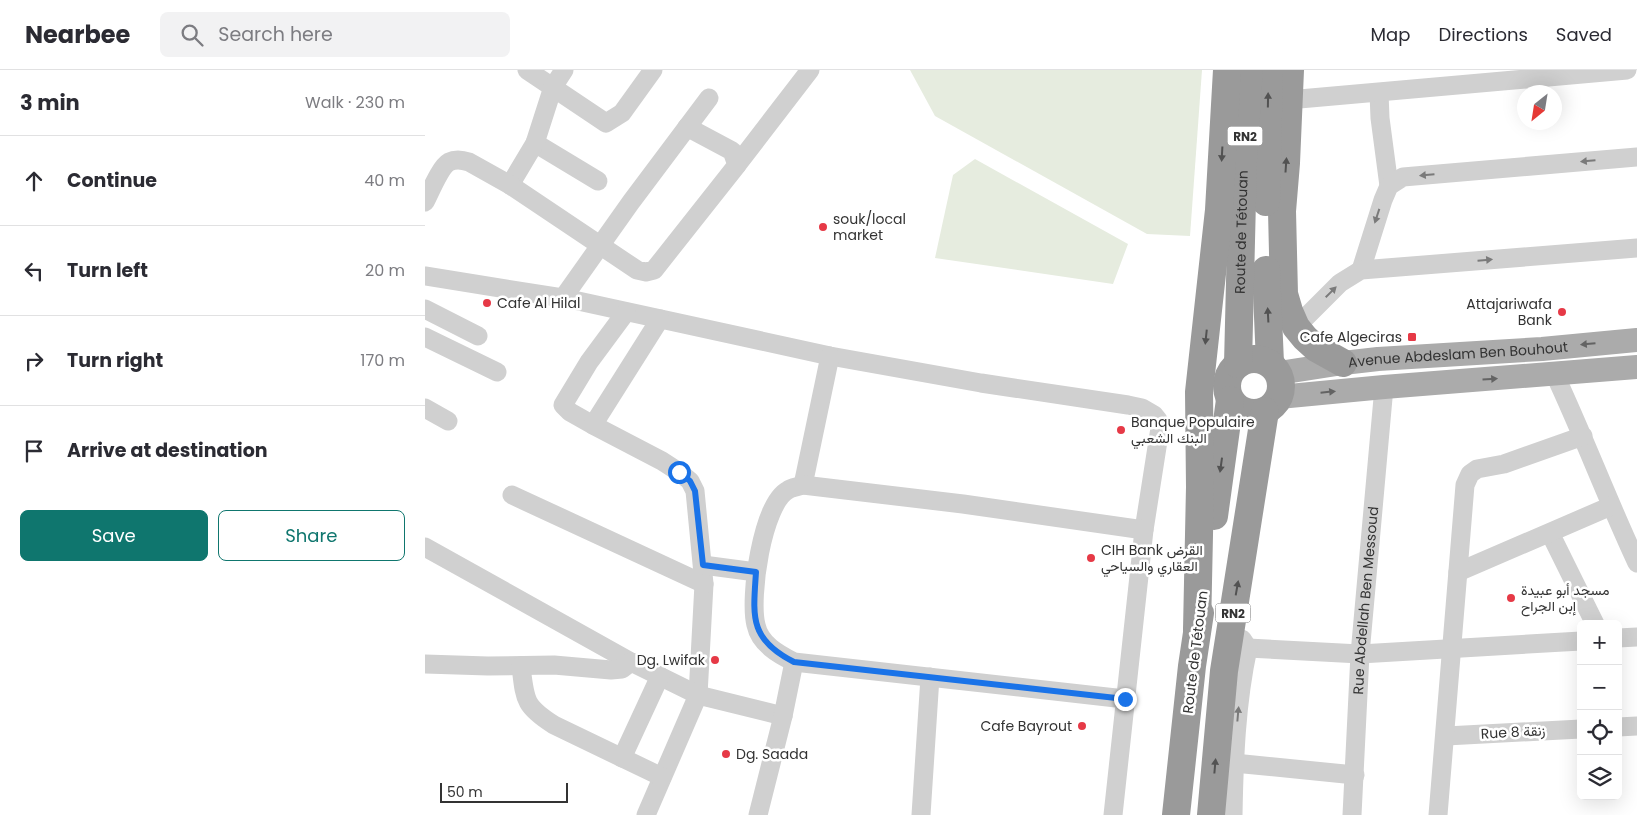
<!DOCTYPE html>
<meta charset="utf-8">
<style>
:root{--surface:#fff;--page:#f2f2f3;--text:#2b2b33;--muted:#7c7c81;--line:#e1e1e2;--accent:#0f766e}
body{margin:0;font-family:Poppins,Vazirmatn,sans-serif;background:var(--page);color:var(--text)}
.controls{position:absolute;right:15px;bottom:15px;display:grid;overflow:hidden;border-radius:8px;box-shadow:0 5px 20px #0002}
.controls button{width:45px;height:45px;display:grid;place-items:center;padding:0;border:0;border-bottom:1px solid var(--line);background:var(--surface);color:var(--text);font:25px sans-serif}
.compass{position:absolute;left:1092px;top:15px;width:45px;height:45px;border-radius:50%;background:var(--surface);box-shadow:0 5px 20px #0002;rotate:210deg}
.scale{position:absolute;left:15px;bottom:12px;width:128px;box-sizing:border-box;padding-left:5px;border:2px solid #333;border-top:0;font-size:14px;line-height:18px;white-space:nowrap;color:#333;-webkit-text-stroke:4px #fff;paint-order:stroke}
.stop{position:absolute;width:15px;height:15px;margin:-11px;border:4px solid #1a73e8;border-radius:50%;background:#fff}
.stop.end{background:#1a73e8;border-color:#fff;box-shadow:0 1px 5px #0008}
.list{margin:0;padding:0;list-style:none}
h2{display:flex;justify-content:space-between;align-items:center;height:65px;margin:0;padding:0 20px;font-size:21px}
h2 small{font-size:16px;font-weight:400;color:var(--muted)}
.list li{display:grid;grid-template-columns:32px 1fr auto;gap:15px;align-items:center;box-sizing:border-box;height:90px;padding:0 20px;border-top:1px solid var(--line)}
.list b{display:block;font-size:19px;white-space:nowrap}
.list em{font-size:16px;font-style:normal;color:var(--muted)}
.actions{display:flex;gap:10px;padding:15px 20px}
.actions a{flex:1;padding:11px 0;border:1px solid var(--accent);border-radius:8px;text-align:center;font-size:18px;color:var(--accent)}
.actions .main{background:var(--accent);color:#fff}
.icon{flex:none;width:28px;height:28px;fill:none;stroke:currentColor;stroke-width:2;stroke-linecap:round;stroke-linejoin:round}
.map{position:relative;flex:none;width:1212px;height:745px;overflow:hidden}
header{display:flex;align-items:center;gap:30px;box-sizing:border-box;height:70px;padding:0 25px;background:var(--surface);border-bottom:1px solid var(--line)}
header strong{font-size:24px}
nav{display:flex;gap:28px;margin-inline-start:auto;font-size:18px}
.search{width:350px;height:45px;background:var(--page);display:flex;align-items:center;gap:12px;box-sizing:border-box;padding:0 18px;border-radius:8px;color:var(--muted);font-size:19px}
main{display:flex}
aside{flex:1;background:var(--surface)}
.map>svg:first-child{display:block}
</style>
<header>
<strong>Nearbee</strong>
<div class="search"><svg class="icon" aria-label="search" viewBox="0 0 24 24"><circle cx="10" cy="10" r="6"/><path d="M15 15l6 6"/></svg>Search here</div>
<nav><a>Map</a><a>Directions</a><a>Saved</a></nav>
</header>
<main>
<aside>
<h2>3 min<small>Walk · 230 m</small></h2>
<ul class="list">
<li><svg class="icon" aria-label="ahead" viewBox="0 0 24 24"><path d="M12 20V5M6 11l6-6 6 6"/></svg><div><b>Continue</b></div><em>40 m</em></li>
<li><svg class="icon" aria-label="left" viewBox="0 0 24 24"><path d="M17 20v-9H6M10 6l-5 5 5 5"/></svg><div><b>Turn left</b></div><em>20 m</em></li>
<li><svg class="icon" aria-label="right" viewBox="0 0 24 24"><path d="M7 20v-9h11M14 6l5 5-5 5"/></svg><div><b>Turn right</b></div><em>170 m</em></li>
<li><svg class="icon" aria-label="arrive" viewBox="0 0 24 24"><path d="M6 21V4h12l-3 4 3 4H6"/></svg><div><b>Arrive at destination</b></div></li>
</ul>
<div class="actions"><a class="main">Save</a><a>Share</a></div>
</aside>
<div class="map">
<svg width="1212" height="745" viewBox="0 0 1212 745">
<rect width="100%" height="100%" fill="#fff"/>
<g fill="#e6ecdf">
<polygon points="485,0 777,0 765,166 722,164 510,46"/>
<polygon points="550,89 703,174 688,214 510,188 528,105"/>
</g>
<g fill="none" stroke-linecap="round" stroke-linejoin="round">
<g stroke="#d0d0d0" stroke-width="19">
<polyline points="102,0 181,53 197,43 228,0"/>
<polyline points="954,23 955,48 964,116"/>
<polyline points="863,30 1202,0"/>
<polyline points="110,73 173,111"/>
<polyline points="312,95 385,0"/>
<polyline points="85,115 110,73 128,17 139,0"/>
<path d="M 0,132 C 5,123 15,97 24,92 C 30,89 38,90 44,92 L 85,115 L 212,200 L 221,202 L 229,200 L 312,95 L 307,81 L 262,57"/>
<polyline points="936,200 958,130 964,116 978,107 1212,87"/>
<polyline points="0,206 144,229 405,286 556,313 703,335 717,338 729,345 733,350 735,358 719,460 688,745"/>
<polyline points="138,228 206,132 284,28"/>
<polyline points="0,239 53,266"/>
<polyline points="201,242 164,292 138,335 145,342 168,355 237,391 254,402 265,411 270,421 279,514 273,625 221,745"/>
<polyline points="871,257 915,213 936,200 1212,178"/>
<polyline points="0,267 72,302"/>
<path d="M 1130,305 C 1159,367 1183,431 1212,493"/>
<polyline points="0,338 23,351"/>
<polyline points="168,355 235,249"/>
<polyline points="378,415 405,286"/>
<polyline points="87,425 279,514"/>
<polyline points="1125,463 1170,554"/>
<polyline points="0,477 206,592 273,625 358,646"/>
<polyline points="278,495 331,502"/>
<polyline points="1033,502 1186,436"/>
<polyline points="1193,568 1212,567"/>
<polyline points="823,578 935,584 1156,571"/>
<polyline points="0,594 63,596 129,595 186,600 197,599 206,592"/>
<path d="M 96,596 C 100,630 99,636 129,655 L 237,707"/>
<path d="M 700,629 L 369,592 C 353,584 335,574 331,555 C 324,528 337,434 363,420 C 367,417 373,417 378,415 L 538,434 L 719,460"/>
<polyline points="1193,657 1212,656"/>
<polyline points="1021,666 1156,659"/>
<polyline points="197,688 235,606"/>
<polyline points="809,693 930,705"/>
<polyline points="333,745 358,646 369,592"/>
<polyline points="496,745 505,607"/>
<path d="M 808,745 C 809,690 811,633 823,578 L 817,569"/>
<path id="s1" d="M 927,745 L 935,584 L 959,317"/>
<polyline points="1013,745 1040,415 1045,404 1052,399 1079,394 1158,366"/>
</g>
<g stroke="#ababab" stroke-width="24">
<path id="s2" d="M 854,303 L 918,293 L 953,289 L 1117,279 L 1212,270"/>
<polyline points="854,327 959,317 1212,297"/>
</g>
<g stroke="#9a9a9a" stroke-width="28">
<polyline points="865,0 861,93 857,141 859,224 864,241 871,257 880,268 891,278 918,293"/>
<polyline points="841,132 844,0"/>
<polyline points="841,200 845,293"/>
<circle cx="829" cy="316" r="27"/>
<path id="s3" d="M 813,294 L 818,89 L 824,0"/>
<polyline points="789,446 805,330"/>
<polyline points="772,560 775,417 774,322 794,140 802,0"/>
<polyline points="751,745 767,596 775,543"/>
<polyline points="786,745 799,601 840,341"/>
</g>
</g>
<defs><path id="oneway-solid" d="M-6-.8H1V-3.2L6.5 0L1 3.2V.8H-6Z" transform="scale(1.25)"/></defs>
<g fill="#525252">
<use href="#oneway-solid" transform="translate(843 30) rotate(-89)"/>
<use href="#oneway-solid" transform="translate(797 84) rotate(93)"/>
<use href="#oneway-solid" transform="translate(861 95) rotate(-86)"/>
<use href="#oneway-solid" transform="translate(843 245) rotate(-93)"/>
<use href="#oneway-solid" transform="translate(781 267) rotate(96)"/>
<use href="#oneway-solid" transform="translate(796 395) rotate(98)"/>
<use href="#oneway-solid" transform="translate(812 518) rotate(-80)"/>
<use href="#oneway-solid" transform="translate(790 696) rotate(-85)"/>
</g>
<g fill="#7a7a7a">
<use href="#oneway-solid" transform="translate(1163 91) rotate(175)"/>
<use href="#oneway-solid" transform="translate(1002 105) rotate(175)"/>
<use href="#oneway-solid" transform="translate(952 146) rotate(108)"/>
<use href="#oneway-solid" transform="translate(1060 190) rotate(-5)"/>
<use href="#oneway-solid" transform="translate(906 222) rotate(-45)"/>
<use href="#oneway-solid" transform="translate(813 644) rotate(-85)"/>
</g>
<g fill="#636363">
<use href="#oneway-solid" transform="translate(1163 274) rotate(175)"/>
<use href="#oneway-solid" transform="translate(1065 309) rotate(-4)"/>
<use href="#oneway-solid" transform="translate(903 322) rotate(-6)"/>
</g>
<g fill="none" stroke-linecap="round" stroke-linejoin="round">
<path stroke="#1a73e8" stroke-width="6" d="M 254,402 L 265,411 L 270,421 L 278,495 L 331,502 C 328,547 324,569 369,592 L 700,629"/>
</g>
<g fill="#e63946" stroke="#fff" stroke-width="2">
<circle cx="398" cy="157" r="5"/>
<circle cx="62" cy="233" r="5"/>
<circle cx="1137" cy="242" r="5"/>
<rect x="982" y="262" width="10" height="10" rx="2.5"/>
<circle cx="696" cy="360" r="5"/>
<circle cx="666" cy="488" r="5"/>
<circle cx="1086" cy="528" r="5"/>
<circle cx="290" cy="590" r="5"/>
<circle cx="657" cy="656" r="5"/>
<circle cx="301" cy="684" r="5"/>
</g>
<g text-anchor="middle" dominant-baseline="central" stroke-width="5" stroke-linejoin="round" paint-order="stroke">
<g fill="#fff" stroke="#707070" stroke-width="1">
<rect x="802.5" y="56.5" width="35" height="19" rx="4"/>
<rect x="790.5" y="533.5" width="35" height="19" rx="4"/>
</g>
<g font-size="12" font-weight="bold" fill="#333">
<text x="820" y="66">RN2</text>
<text x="808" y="543">RN2</text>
</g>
<g font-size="14" fill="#333" stroke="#fff" text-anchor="start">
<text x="408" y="149">souk/local<tspan x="408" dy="16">market</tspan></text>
<text x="72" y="233">Cafe Al Hilal</text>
<text x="1127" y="234" text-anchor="end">Attajariwafa<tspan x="1127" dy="16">Bank</tspan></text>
<text x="977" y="267" text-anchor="end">Cafe Algeciras</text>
<text x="706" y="352">Banque Populaire<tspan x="706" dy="16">البنك الشعبي</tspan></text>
<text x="676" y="480">CIH Bank القرض<tspan x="676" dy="16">العقاري والسياحي</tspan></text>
<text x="1096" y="520">مسجد أبو عبيدة<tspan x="1096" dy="16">إبن الجراح</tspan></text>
<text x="280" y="590" text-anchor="end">Dg. Lwifak</text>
<text x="647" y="656" text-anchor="end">Cafe Bayrout</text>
<text x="311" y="684">Dg. Saada</text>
</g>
<g font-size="14" fill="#333" stroke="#fff">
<text stroke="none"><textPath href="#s3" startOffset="132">Route de Tétouan</textPath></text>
<text stroke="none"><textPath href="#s2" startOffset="180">Avenue Abdeslam Ben Bouhout</textPath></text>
<text stroke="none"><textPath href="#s1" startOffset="215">Rue Abdellah Ben Messoud</textPath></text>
<text transform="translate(770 582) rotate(-83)">Route de Tétouan</text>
<text transform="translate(1088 662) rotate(-3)">Rue 8 زنقة</text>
</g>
</g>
</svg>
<div class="controls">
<button>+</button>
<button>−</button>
<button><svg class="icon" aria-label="locate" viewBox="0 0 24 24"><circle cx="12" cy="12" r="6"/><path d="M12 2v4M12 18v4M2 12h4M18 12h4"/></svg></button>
<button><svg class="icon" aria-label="layers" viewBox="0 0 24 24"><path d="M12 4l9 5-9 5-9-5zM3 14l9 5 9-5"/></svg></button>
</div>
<svg class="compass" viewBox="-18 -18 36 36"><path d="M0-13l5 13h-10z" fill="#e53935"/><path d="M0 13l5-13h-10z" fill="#7c7c81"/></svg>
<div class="scale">50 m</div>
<div class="stop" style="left:254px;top:402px"></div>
<div class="stop end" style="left:700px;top:629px"></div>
</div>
</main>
